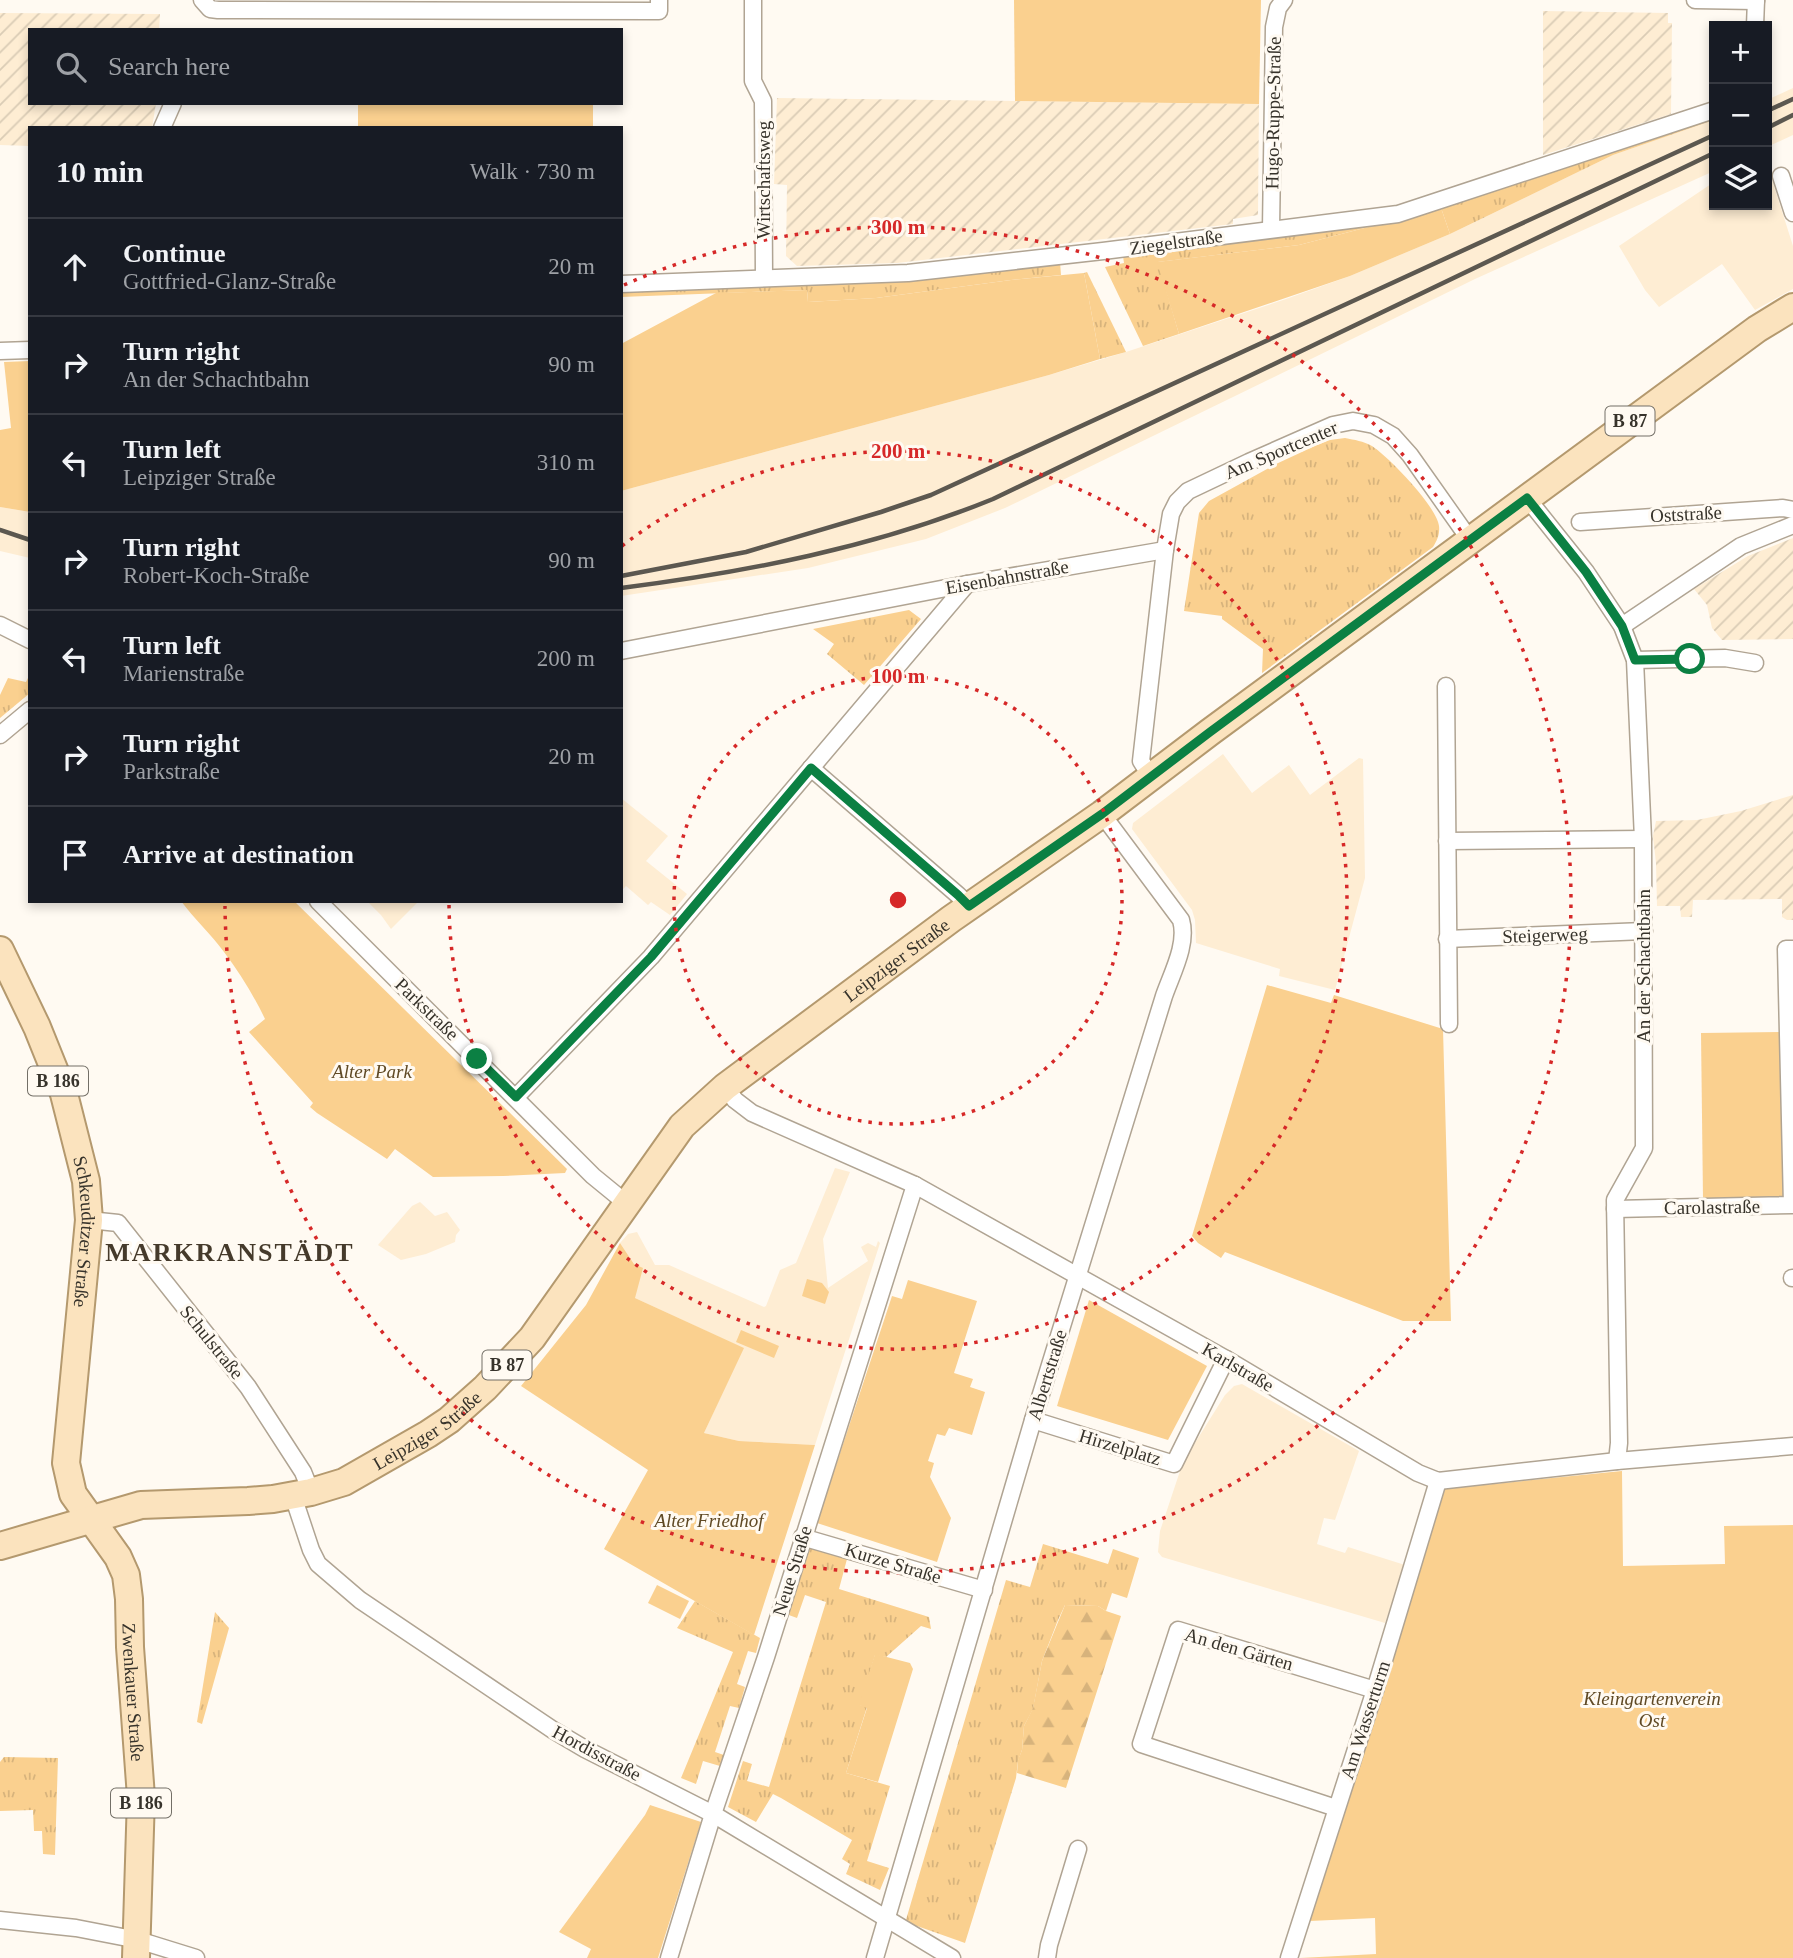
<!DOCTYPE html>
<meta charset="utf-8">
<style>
:root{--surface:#171b24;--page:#242831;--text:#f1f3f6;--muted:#9ea1a6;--line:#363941}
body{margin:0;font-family:"Times New Roman",serif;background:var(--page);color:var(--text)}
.controls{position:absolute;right:21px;top:21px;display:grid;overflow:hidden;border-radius:0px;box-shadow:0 4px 10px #0003}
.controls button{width:63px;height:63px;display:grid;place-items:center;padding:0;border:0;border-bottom:2px solid var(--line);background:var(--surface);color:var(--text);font:35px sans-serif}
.stop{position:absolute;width:21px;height:21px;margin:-16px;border:5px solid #0b8043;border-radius:50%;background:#fff}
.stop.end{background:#0b8043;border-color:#fff;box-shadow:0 2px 7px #0008}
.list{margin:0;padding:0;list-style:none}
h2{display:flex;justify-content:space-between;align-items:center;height:91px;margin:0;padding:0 28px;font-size:30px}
h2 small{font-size:23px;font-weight:400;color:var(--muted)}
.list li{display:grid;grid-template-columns:46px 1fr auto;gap:21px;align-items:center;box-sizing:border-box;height:98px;padding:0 28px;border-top:2px solid var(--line)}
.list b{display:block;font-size:26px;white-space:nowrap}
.list p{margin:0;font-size:23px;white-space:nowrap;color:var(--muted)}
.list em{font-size:23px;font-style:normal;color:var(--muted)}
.icon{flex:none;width:38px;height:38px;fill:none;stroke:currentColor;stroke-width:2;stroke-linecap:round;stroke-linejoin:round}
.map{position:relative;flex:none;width:1793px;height:1958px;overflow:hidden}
.search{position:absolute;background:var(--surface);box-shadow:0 4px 10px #0003;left:28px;top:28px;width:595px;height:77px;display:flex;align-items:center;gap:18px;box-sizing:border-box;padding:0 24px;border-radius:0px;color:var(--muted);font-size:26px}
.panel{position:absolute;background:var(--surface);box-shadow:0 4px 10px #0003;left:28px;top:126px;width:595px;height:777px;border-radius:0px}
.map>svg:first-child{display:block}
</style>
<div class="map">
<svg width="1793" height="1958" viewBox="0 0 1793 1958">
<defs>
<pattern id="industrial-furrows" width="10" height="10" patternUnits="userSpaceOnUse" patternTransform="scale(1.75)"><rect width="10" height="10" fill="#feedd3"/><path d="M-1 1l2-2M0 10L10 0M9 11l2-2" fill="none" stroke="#daccb5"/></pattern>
<pattern id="grass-tufts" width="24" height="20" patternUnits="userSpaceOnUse" patternTransform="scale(1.75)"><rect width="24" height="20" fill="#fad08f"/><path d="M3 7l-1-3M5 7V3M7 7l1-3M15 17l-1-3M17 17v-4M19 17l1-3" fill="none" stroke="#d7b37c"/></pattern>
<pattern id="forest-firs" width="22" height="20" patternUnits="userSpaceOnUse" patternTransform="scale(1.75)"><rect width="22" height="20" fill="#fad08f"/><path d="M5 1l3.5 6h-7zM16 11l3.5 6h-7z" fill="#d7b37c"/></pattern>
</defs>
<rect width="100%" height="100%" fill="#fffaf2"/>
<g fill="#feedd3">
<polygon points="1793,88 1793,135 1767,147 1767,100"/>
<polygon points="1714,120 1714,171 1475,279 1005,508 926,539 808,568 621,596 621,491 1049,375 1126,352 1286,299 1350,276 1450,234 1613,155"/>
<polygon points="1767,164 1793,246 1793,289 1755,310 1722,264 1659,307 1645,290 1619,246 1714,182 1714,205 1767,205"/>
<polygon points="0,507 30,512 30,558 0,551"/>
<polygon points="1223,754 1252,793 1289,765 1310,795 1359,758 1363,759 1365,878 1335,990 1279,976 1280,969 1196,943 1195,920 1192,910 1132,829 1133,823 1137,820"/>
<polygon points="621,798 668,836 646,861 687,894 670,915 651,902 648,905 626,886 621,891"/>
<polygon points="367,901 419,901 391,929 381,915"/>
<polygon points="835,1168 850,1172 823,1239 828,1288 868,1261 861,1247 868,1243 876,1247 878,1241 880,1243 815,1445 739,1441 704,1433 743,1348 635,1298 634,1264 620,1243 628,1234 637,1232 655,1265 669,1265 764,1307 766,1306 780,1270 796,1263"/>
<polygon points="420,1202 435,1216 447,1212 460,1230 456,1235 455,1242 426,1254 401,1260 378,1245 412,1206"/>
<polygon points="1242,1384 1359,1451 1335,1520 1324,1518 1317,1544 1345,1553 1348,1547 1405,1565 1385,1623 1162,1557 1158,1552 1160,1531 1183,1462 1225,1395 1234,1386"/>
</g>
<g fill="url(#industrial-furrows)">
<polygon points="1543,11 1668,13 1668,23 1672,23 1671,114 1543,155"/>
<polygon points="0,13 160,14 159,30 30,30 30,103 156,103 152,128 30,128 30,146 0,145"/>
<polygon points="777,98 1259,104 1258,215 1233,219 1233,224 897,263 797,266 786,256 787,185 774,184"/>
<polygon points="1793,538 1793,639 1722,640 1712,628 1707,605 1694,589 1748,556"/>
<polygon points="1793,795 1793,920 1787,920 1782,917 1782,899 1693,900 1692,917 1681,917 1680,906 1657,906 1656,863 1653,836 1656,821 1697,820 1741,811"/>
</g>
<g fill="url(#grass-tufts)">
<polygon points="1714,116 1714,120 1613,155 1450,234 1440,205"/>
<polygon points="1399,219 1299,245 1158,262 1179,334 1143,346 1105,267 1124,263 1123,256"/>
<polygon points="1060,262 1061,275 1011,280 876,298 808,302 807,290 621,297 621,292 821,283"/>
<polygon points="1087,272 1126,352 1100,359 1084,273"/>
<path d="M 1345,438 C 1355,440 1363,441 1372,446 C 1389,457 1437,507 1439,526 C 1440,534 1437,541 1433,547 L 1262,673 L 1263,649 L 1222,619 L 1222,616 L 1184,611 L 1199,513 L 1209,501 L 1276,464 L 1317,445 L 1330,440 Z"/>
<polygon points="909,610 921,619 864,685 827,654 834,644 813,629"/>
<polygon points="30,674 30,693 0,718 0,695 8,678 26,682"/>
<polygon points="1043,1544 1108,1564 1113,1549 1139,1558 1127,1598 1112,1593 1106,1611 1098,1606 1065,1605 1058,1620 1042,1661 1033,1709 1024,1726 1022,1750 1018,1761 1016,1778 965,1943 917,1926 912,1935 903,1930 1006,1580 1030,1587"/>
<polygon points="810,1547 847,1559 839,1589 929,1617 931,1629 921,1626 886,1657 875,1655 860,1705 867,1707 846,1773 890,1786 867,1861 889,1868 880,1890 846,1874 850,1864 842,1859 852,1840 781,1798 773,1794 756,1822 728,1807 743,1761 752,1764 747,1781 769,1787 826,1602 805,1595 797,1618 786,1614"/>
<polygon points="695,1601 760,1638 756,1653 748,1651 737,1684 745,1687 739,1708 730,1706 715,1752 724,1755 720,1766 703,1761 696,1784 681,1778 733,1652 677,1628"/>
<polygon points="215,1612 229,1628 202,1724 197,1722"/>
<polygon points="4,1757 58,1758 55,1855 43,1854 42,1831 34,1831 33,1810 0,1811 0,1762"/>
</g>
<polygon fill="url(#forest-firs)" points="1065,1605 1098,1606 1106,1611 1121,1616 1066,1788 1017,1773 1018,1760 1022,1750 1024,1726 1033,1708 1042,1661"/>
<g fill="#fad08f">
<polygon points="1014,0 1261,0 1259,104 1015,101"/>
<polygon points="358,103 593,103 593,126 412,126 411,128 358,128"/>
<polygon points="1440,205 1450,234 1350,276 1179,334 1157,262 1299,245 1399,219"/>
<polygon points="1084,273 1100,359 1049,375 621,491 621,344 716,293 807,290 808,302 876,298 1011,280"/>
<polygon points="30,361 30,512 0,507 0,430 11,428 4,362"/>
<path d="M 181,901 L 294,901 L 567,1169 L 565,1173 L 503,1176 L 433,1177 L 395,1149 L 387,1159 L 317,1113 L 310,1107 L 313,1103 L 249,1032 L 265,1019 C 254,996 240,973 224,952 C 211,934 194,919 181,901 Z"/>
<polygon points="1267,985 1331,1003 1334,995 1443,1029 1451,1321 1403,1321 1225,1252 1221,1258 1198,1243 1192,1236"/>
<polygon points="1784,1032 1785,1199 1703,1199 1701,1033"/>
<polygon points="620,1243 634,1264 643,1268 635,1298 744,1348 704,1433 739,1441 815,1445 754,1635 604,1549 648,1470 521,1386 586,1305"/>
<polygon points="807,1279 822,1283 829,1292 825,1304 802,1296"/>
<polygon points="908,1280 977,1301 954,1373 973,1379 970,1387 985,1392 972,1435 949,1428 945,1436 937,1434 928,1461 934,1463 930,1477 951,1518 937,1562 817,1523 892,1296 902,1299"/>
<polygon points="1089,1300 1207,1366 1168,1440 1057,1406"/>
<polygon points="741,1330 779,1346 774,1358 736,1342"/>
<polygon points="1622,1471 1623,1566 1725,1564 1724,1526 1793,1525 1793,1958 1300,1958 1376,1954 1375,1918 1310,1921 1443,1489"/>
<polygon points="657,1585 689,1601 680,1619 648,1603"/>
<polygon points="875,1654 910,1663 913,1669 878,1782 846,1773 867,1708 859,1705"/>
<polygon points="650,1805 701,1822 658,1958 587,1958 591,1949 559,1932 645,1815"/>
</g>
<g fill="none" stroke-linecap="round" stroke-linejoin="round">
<g stroke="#b0a493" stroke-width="19">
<g id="street">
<polyline points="202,0 210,9 218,10 659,11 659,0"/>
<polyline points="753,0 753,81 763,101 764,278"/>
<polyline points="1695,0 1756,1"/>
<polyline points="1755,26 1756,0"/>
<polyline points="162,128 173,103"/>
<polyline points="1781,176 1793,213"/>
<polyline points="1271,229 1274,27 1278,8 1284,0"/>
<polyline points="621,284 908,273 1103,251 1398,214 1714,110"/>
<polyline points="0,351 30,350"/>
<polyline points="1527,498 1586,572 1622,626 1635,660 1643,839 1644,1148 1615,1200 1619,1443 1617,1461"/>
<polyline points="1580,522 1783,508 1793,510"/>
<polyline points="0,625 30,640"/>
<polyline points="1622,626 1741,546 1793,525"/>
<polyline points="621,651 967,584 1165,550"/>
<polyline points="1635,660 1725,658 1755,663"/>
<polyline points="1446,686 1449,1024"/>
<polyline points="0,735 30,710"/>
<polyline points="811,768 958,895 969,906"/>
<polyline points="1151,777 1141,761 1165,550 1171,514 1177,502 1188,491 1249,462 1333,425 1353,421 1374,425 1393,436 1410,455 1470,540"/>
<polyline points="1447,841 1643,839"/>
<polyline points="318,901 593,1176 626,1203"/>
<polyline points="1447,939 1644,931"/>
<polyline points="725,1087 735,1100 752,1113 915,1185 1226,1359 1418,1473 1438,1481 1617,1461 1793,1446"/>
<polyline points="516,1097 651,957 967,584"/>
<polyline points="1615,1209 1792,1205 1786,949 1793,949"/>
<polyline points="89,1220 118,1223 248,1387 303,1472 311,1492"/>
<polyline points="1792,1278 1793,1278"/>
<polyline points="1033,1420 1174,1464 1226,1359"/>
<polyline points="293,1496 311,1550 318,1564 360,1600 553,1730 585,1749 713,1814 952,1958"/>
<polyline points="802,1537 984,1590"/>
<polyline points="1336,1808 1141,1744 1178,1630 1375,1690"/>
<polyline points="0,1920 76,1928 138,1940 196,1958"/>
<polyline points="669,1958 713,1814 766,1657 915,1185"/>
<path d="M 875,1958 L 1033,1420 L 1164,996 C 1172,973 1188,944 1181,920 L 1102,814"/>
<polyline points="1047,1958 1049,1945 1078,1849"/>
<polyline points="1289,1958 1375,1690 1438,1481"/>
</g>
</g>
<g stroke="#b4996e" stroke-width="30">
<g id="primary">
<path id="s1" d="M 0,950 L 37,1027 L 64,1094 L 86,1181 L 89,1220 L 66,1463 L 73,1494 L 118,1557 L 126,1575 L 129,1599 L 130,1647 L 141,1797 L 136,1958"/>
<path id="s2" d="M 0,1546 L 141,1505 L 248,1501 L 273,1499 L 311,1492 L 344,1482 L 428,1434 L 449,1420 L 485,1388 L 532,1338 L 682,1126 L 725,1087 L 951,919 L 1102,814 L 1210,732 L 1757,329 L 1793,307"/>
</g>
</g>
<use href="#street" stroke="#fff" stroke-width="16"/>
<use href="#primary" stroke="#fbe3be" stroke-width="26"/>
<g stroke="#5c5850" stroke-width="4.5">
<polyline points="1767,111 1793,99"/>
<polyline points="1767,128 1793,115"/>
<polyline points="0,530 30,540"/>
<polyline points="621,576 746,552 881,512 931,495 1714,135"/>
<path d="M 621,588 C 748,572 875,547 993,499 L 1714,153"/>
</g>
</g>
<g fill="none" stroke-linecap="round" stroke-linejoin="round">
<polyline stroke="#0b8043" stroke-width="9" points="477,1059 516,1097 651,957 811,768 958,895 969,906 1102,814 1210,732 1527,498 1586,572 1622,626 1635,660 1690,659"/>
</g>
<g fill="none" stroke="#d62828" stroke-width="3.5" stroke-dasharray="3.5 7">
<circle cx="898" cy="900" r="224"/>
<path d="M622 546A449 449 0 1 1 449 904"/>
<path d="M624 285A673 673 0 1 1 225 906"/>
</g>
<g text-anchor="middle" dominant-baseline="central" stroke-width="6" stroke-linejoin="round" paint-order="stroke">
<g fill="#fffaf2" stroke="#736f67" stroke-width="2">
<rect x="1605.5" y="406.5" width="49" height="29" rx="5"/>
<rect x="28" y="1066.5" width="60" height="29" rx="5"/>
<rect x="482.5" y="1350.5" width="49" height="29" rx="5"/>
<rect x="111" y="1788.5" width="60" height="29" rx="5"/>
</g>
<g font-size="18" font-weight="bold" fill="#37332b">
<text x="1630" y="421">B 87</text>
<text x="58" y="1081">B 186</text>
<text x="507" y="1365">B 87</text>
<text x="141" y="1803">B 186</text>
</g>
<g font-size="19" fill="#37332b" stroke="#fffaf2">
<text transform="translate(1273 113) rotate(-89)">Hugo-Ruppe-Straße</text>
<text transform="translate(763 180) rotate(-90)">Wirtschaftsweg</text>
<text transform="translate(1176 242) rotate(-8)">Ziegelstraße</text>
<text transform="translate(1281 450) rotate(-23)">Am Sportcenter</text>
<text transform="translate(1686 514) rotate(-3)">Oststraße</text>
<text transform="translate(1007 577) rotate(-10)">Eisenbahnstraße</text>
<text transform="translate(1545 935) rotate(-2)">Steigerweg</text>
<text stroke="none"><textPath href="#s2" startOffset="1122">Leipziger Straße</textPath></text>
<text transform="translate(1643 966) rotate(-90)">An der Schachtbahn</text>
<text transform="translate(427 1009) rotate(44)">Parkstraße</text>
<text transform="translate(1712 1207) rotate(-1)">Carolastraße</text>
<text stroke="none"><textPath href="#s1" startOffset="298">Schkeuditzer Straße</textPath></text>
<text transform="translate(212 1342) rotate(51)">Schulstraße</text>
<text transform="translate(1238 1367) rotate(30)">Karlstraße</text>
<text transform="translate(1047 1375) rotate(-73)">Albertstraße</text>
<text stroke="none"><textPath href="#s2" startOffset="450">Leipziger Straße</textPath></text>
<text transform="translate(1120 1447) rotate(17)">Hirzelplatz</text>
<text transform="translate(893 1563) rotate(17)">Kurze Straße</text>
<text transform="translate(792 1571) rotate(-73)">Neue Straße</text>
<text transform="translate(1239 1649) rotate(16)">An den Gärten</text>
<text stroke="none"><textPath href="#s1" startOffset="777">Zwenkauer Straße</textPath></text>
<text transform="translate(1365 1720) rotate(-72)">Am Wasserturm</text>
<text transform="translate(597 1753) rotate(28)">Hordisstraße</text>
</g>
<g font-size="19" font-style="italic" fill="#604a25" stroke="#fffaf2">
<text x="372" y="1071">Alter Park</text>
<text x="709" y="1520">Alter Friedhof</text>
<text x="1652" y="1698">Kleingartenverein<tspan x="1652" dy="22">Ost</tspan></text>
</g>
<g font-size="26" font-weight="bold" letter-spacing="2" fill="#453a2b" stroke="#fffaf2">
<text x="230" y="1252">MARKRANSTÄDT</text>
</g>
</g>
<circle cx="898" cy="900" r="10" fill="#d62828" stroke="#fffaf2" stroke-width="3.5"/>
<g font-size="21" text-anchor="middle" font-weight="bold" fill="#d62828" stroke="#fffaf2" stroke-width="6" stroke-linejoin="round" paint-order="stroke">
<text x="898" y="234">300 m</text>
<text x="898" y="458">200 m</text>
<text x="898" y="683">100 m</text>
</g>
</svg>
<div class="controls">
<button>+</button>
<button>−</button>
<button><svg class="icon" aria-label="layers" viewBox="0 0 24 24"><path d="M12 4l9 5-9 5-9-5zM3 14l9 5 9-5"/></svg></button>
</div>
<div class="stop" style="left:1690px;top:659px"></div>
<div class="stop end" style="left:477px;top:1059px"></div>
<div class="search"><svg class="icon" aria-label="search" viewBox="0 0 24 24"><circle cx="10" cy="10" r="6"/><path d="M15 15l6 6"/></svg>Search here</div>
<section class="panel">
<h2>10 min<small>Walk · 730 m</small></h2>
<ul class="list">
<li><svg class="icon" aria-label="ahead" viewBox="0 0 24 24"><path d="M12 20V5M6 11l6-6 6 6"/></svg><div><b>Continue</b><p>Gottfried-Glanz-Straße</p></div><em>20 m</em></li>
<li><svg class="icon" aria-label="right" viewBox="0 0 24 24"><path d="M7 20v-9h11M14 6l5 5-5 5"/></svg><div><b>Turn right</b><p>An der Schachtbahn</p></div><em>90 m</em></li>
<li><svg class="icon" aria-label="left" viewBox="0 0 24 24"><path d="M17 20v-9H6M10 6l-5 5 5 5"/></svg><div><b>Turn left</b><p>Leipziger Straße</p></div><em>310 m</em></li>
<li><svg class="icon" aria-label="right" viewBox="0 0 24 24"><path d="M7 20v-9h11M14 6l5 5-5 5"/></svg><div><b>Turn right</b><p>Robert-Koch-Straße</p></div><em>90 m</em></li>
<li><svg class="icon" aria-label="left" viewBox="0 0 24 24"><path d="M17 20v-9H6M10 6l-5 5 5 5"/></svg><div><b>Turn left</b><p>Marienstraße</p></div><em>200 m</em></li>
<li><svg class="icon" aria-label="right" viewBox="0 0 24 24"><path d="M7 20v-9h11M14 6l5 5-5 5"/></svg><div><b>Turn right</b><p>Parkstraße</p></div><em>20 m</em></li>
<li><svg class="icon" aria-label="arrive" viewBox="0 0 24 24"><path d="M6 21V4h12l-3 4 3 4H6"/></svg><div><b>Arrive at destination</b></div></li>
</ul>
</section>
</div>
